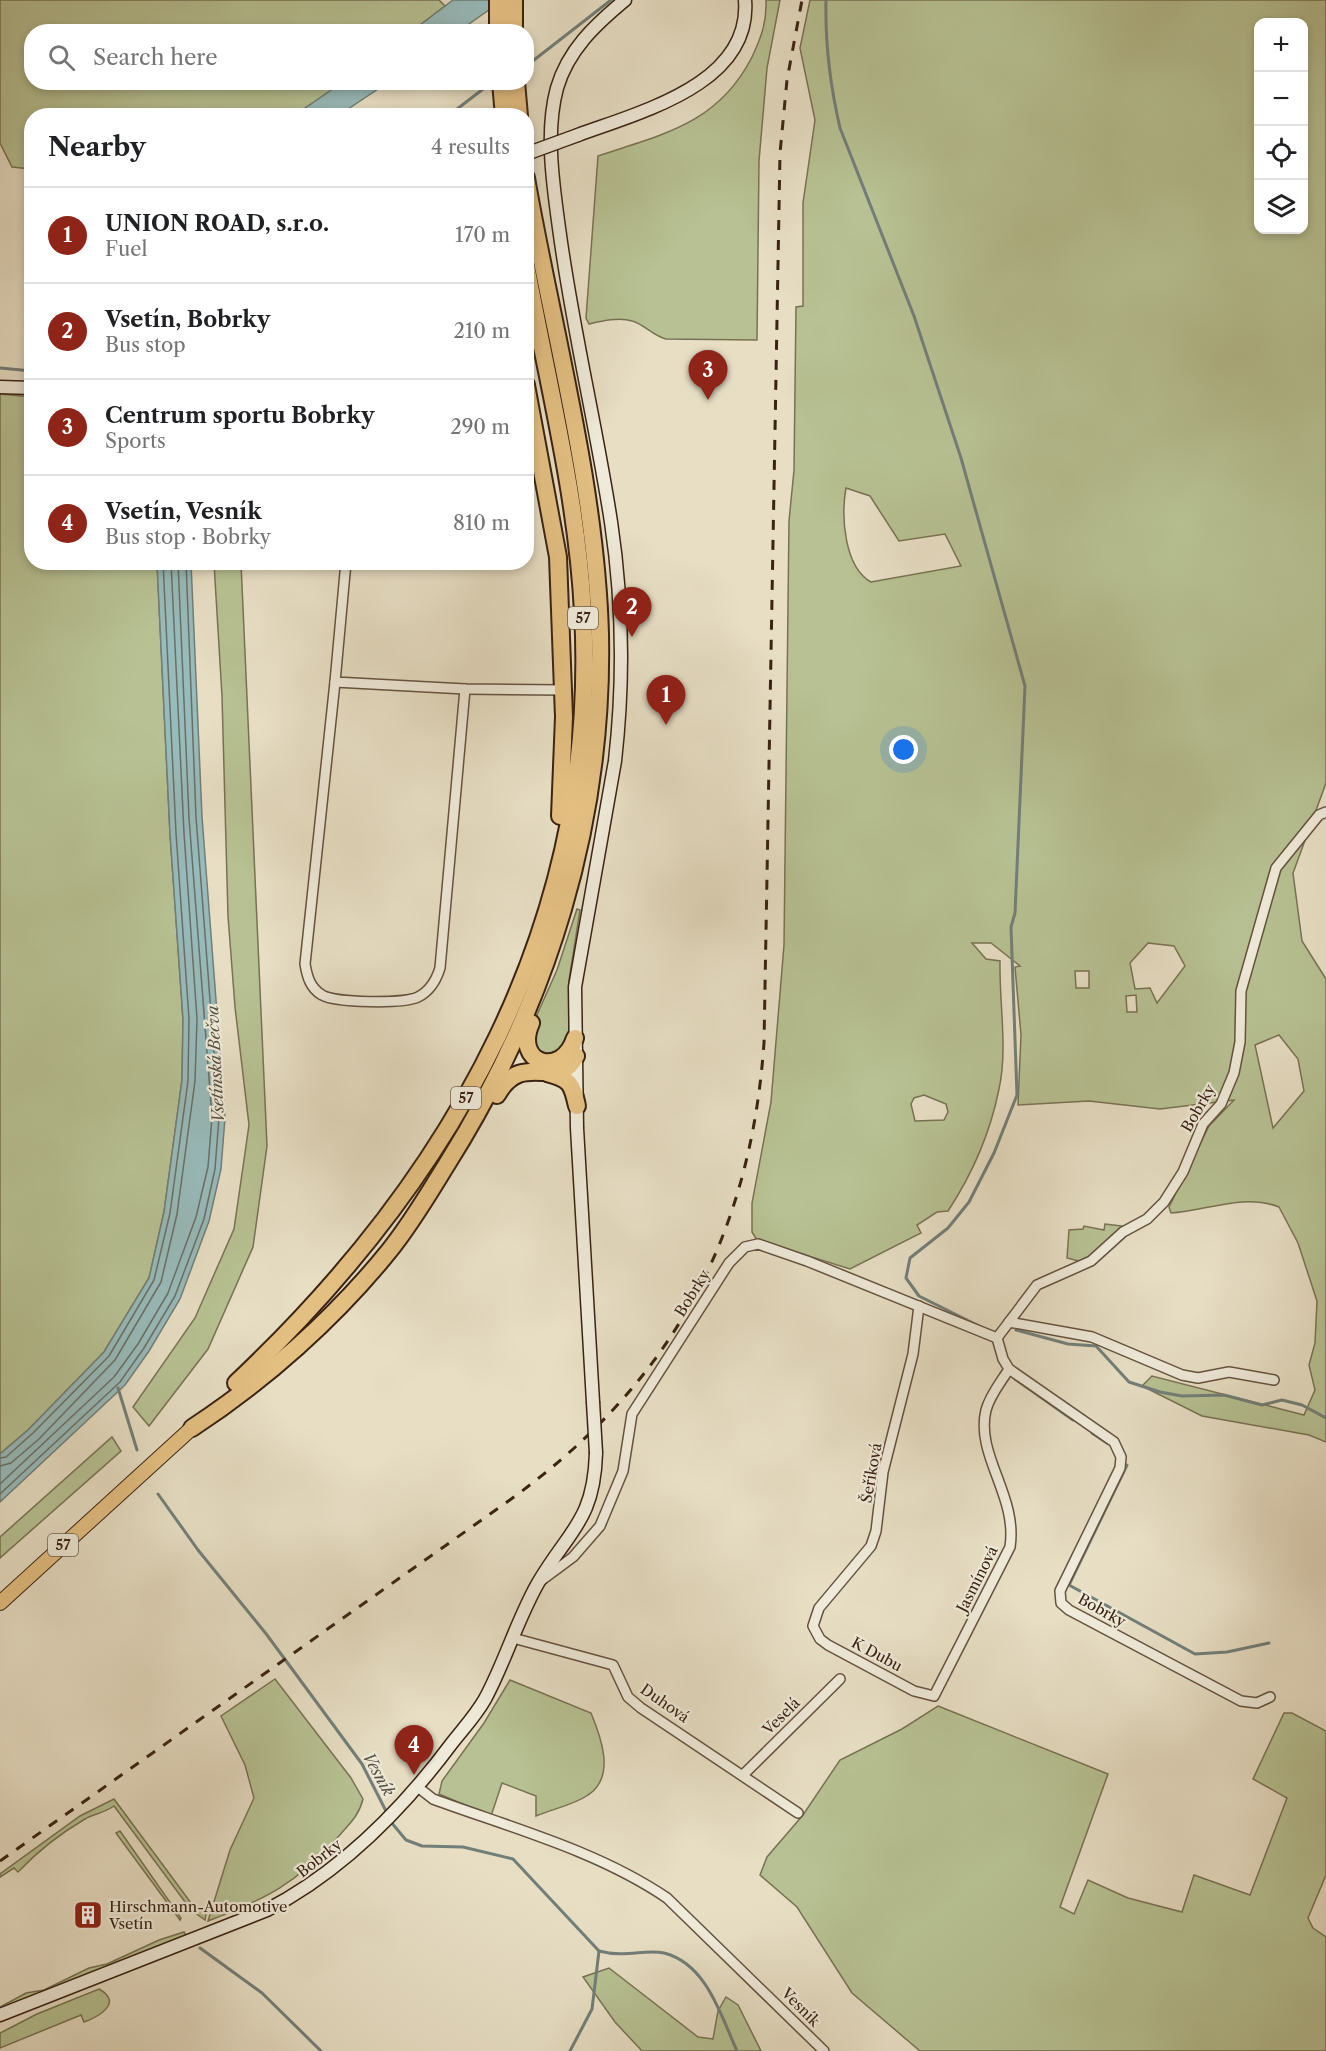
<!DOCTYPE html>
<meta charset="utf-8">
<style>
:root{--surface:#fff;--page:#f6f6f6;--text:#202124;--muted:#757577;--line:#e0e0e0;--accent:#8f2418}
body{margin:0;font-family:"Libre Caslon Text",serif;background:var(--page);color:var(--text)}
.controls{position:absolute;right:18px;top:18px;display:grid;overflow:hidden;border-radius:12px;box-shadow:0 3px 9px #0003}
.controls button{width:54px;height:54px;display:grid;place-items:center;padding:0;border:0;border-bottom:2px solid var(--line);background:var(--surface);color:var(--text);font:30px sans-serif}
.you{position:absolute;left:904px;top:750px;width:21px;height:21px;margin:-15px;border:4px solid #fff;border-radius:50%;background:#1a73e8;box-shadow:0 0 0 9px #1a73e833}
.badge{display:grid;place-items:center;width:39px;height:39px;border-radius:50%;background:var(--accent);color:#fff;font-size:20px;font-weight:700}
.pin{position:absolute;translate:-50% -50px;filter:drop-shadow(0 2px 3px #0008)}
.pin::after{content:'';position:absolute;top:32px;width:21px;height:18px;background:inherit;clip-path:polygon(0 0,100% 0,50% 100%)}
.list{margin:0;padding:0;list-style:none}
h2{display:flex;justify-content:space-between;align-items:center;height:78px;margin:0;padding:0 24px;font-size:26px}
h2 small{font-size:20px;font-weight:400;color:var(--muted)}
.list li{display:grid;grid-template-columns:39px 1fr auto;gap:18px;align-items:center;box-sizing:border-box;height:96px;padding:0 24px;border-top:2px solid var(--line)}
.list b{display:block;font-size:22px;white-space:nowrap}
.list p{margin:0;font-size:20px;white-space:nowrap;color:var(--muted)}
.list em{font-size:20px;font-style:normal;color:var(--muted)}
.icon{flex:none;width:33px;height:33px;fill:none;stroke:currentColor;stroke-width:2;stroke-linecap:round;stroke-linejoin:round}
.map{position:relative;flex:none;width:1326px;height:2051px;overflow:hidden}
.search{position:absolute;background:var(--surface);box-shadow:0 3px 9px #0003;left:24px;top:24px;width:510px;height:66px;display:flex;align-items:center;gap:15px;box-sizing:border-box;padding:0 21px;border-radius:24px;color:var(--muted);font-size:22px}
.panel{position:absolute;background:var(--surface);box-shadow:0 3px 9px #0003;left:24px;top:108px;width:510px;height:462px;border-radius:24px}
.map>svg:first-child{display:block}
</style>
<div class="map">
<svg width="1326" height="2051" viewBox="0 0 1326 2051">
<rect width="100%" height="100%" fill="#e7dec4"/>
<filter id="stains"><feTurbulence type="fractalNoise" baseFrequency=".00333" numOctaves="4"/><feColorMatrix values="0 0 0 0 .2 0 0 0 0 .09 0 0 0 0 .02 0 0 0 .5 -.17"/></filter>
<radialGradient id="worn" r=".72"><stop offset=".6" stop-color="#630" stop-opacity="0"/><stop offset="1" stop-color="#630" stop-opacity=".3"/></radialGradient>
<g fill="#b7c193" stroke="#787253" stroke-width="1.5" fill-rule="evenodd">
<polygon points="0,0 439,0 445,6 412,31 32,32 32,82 342,83 295,115 32,116 31,169 12,167 0,143"/>
<path d="M 766,0 L 780,0 L 767,68 L 759,161 L 757,340 L 666,339 C 653,336 644,324 632,321 C 619,317 602,321 589,324 L 586,318 L 598,156 C 663,134 718,124 752,57 C 761,38 767,22 766,0 Z"/>
<path d="M 810,0 L 1326,0 L 1326,783 L 1293,873 L 1302,941 L 1326,979 L 1326,1442 L 1309,1435 L 1202,1416 L 1142,1386 L 1152,1376 L 1304,1415 L 1315,1390 L 1309,1365 L 1315,1343 L 1317,1301 L 1298,1243 L 1279,1207 C 1244,1193 1206,1211 1171,1213 L 1169,1207 L 1209,1126 L 1234,1100 L 1160,1109 L 1089,1101 L 1018,1105 L 1021,1035 L 1015,967 L 1020,966 L 991,943 L 972,943 L 986,959 L 1000,961 C 999,1003 1008,1048 999,1089 C 990,1134 973,1173 948,1211 L 937,1212 L 917,1225 L 921,1233 L 850,1269 L 757,1240 L 752,1232 L 752,1203 L 771,1102 L 784,945 L 789,521 L 794,470 L 796,307 L 803,306 L 803,203 L 815,120 L 800,48 ZM 1258,22 L 1304,22 L 1304,230 L 1258,230 ZM 846,488 L 870,496 L 899,541 L 945,534 L 961,566 L 871,582 C 844,567 841,516 846,488 ZM 1148,943 L 1174,946 L 1185,966 L 1157,1003 L 1150,988 L 1135,989 L 1130,963 ZM 1075,971 L 1089,971 L 1089,988 L 1076,988 ZM 1136,995 L 1137,1012 L 1127,1012 L 1126,996 ZM 1279,1035 L 1298,1059 L 1304,1091 L 1273,1128 L 1255,1045 ZM 924,1095 L 946,1104 L 948,1112 L 944,1120 L 915,1121 L 911,1104 L 914,1098 Z"/>
<polygon points="0,394 31,397 32,562 157,563 170,834 183,1019 182,1080 164,1212 149,1278 104,1352 29,1429 0,1454"/>
<polygon points="214,563 241,563 267,1146 253,1247 208,1349 149,1426 133,1407 195,1318 234,1229 249,1125 235,1007 228,916 222,696"/>
<polygon points="577,909 580,910 569,980 569,1040 562,1054 538,1053 532,1026 557,970"/>
<polygon points="1105,1224 1122,1226 1094,1255 1082,1262 1067,1258 1069,1230 1083,1229 1084,1226 1104,1230"/>
<polygon points="112,1437 121,1451 0,1558 0,1537"/>
<path d="M 275,1679 L 351,1778 L 363,1799 C 359,1816 349,1824 338,1837 C 296,1884 266,1899 208,1921 L 230,1850 L 254,1798 L 245,1765 L 221,1716 Z"/>
<path d="M 510,1680 L 591,1713 C 601,1737 616,1777 588,1795 C 574,1805 552,1809 536,1816 L 536,1796 L 502,1783 L 491,1816 L 439,1794 L 442,1781 L 484,1723 Z"/>
<polygon points="938,1706 1108,1774 1060,1907 1074,1914 1088,1880 1128,1898 1182,1912 1194,1875 1250,1895 1287,1798 1253,1779 1284,1713 1292,1713 1326,1731 1326,1875 1308,1918 1313,1928 1326,1937 1326,2051 920,2051 852,1993 797,1907 760,1875 767,1857 803,1815 840,1760 902,1729"/>
<path d="M 114,1799 L 191,1903 L 206,1914 L 205,1920 L 191,1910 L 114,1806 C 102,1814 93,1814 85,1819 C 61,1833 37,1852 18,1872 L 14,1868 L 0,1877 L 0,1874 L 80,1816 Z"/>
<polygon points="120,1831 181,1918 180,1920 116,1833"/>
<polygon points="184,1932 187,1937 0,2010 0,2007 26,1993 44,1990 89,1968 107,1964 159,1940"/>
<polygon points="609,1968 698,2037 713,2039 718,2011 726,1997 738,2005 761,2051 642,2051 615,2022 583,1977"/>
<path d="M 99,1989 C 124,2003 98,2017 84,2022 L 81,2015 L 0,2048 L 0,2033 L 37,2014 Z"/>
</g>
<g fill="#98bbbb" stroke="#727e78" stroke-width="1.5">
<polygon points="453,0 503,0 459,31 411,32"/>
<polygon points="343,82 387,83 339,115 295,115"/>
<polygon points="157,563 191,563 202,817 225,1118 221,1169 209,1221 180,1299 149,1351 125,1385 0,1502 0,1454 29,1429 104,1352 149,1278 164,1212 182,1080 183,1019 170,834"/>
</g>
<g fill="none" stroke-linecap="round" stroke-linejoin="round">
<g stroke="#696f67" stroke-width="1.5">
<polyline points="0,1458 6,1457 33,1433 109,1356 154,1280 170,1213 188,1081 189,1019 176,833 163,562"/>
<polyline points="0,1466 11,1463 39,1439 115,1360 161,1282 177,1214 195,1081 197,1019 184,833 171,562"/>
<polyline points="0,1484 114,1377 138,1344 168,1293 196,1217 208,1167 212,1117 189,818 178,562"/>
<polyline points="0,1494 120,1382 144,1348 175,1296 204,1219 215,1169 219,1117 196,817 186,562"/>
</g>
<g stroke="#727e78" stroke-width="3">
<path d="M 826,0 C 825,44 830,85 840,128 L 914,316 L 961,458 L 1025,686 L 1015,913 L 1011,927 L 1017,1095 L 994,1153 L 969,1202 L 948,1228 L 910,1258 L 906,1278 L 919,1296 L 987,1330"/>
<polyline points="534,60 611,0"/>
<polyline points="448,116 487,86"/>
<polyline points="0,368 32,371"/>
<polyline points="1016,1330 1068,1344 1096,1346 1129,1382 1160,1392 1182,1396 1224,1395 1262,1405 1282,1400 1302,1405 1326,1418"/>
<polyline points="1015,1379 1073,1420"/>
<polyline points="118,1388 137,1450"/>
<polyline points="1092,1433 1107,1443"/>
<polyline points="1127,1465 1069,1585 1195,1654 1227,1652 1269,1643"/>
<polyline points="158,1494 198,1550 267,1635 362,1764 387,1813"/>
<path d="M 391,1822 L 406,1840 L 422,1846 L 463,1847 L 513,1859 L 599,1951 C 625,1958 645,1949 664,1953 C 707,1964 721,2016 737,2051"/>
<polyline points="200,1948 262,1993 321,2051"/>
<polyline points="570,2051 592,2009 599,1951"/>
</g>
<g stroke="#65523f" stroke-width="12">
<g id="street">
<polyline points="346,562 335,682 465,689 564,690"/>
<path d="M 335,682 L 305,964 C 307,976 310,988 322,995 C 335,1003 404,1004 418,997 C 430,991 436,981 440,968 L 465,689"/>
<path d="M 919,1306 L 913,1354 L 883,1472 L 876,1531 L 871,1546 L 819,1608 L 813,1626 L 820,1639 L 828,1645 L 914,1691 L 934,1696 L 1010,1547 C 1018,1496 975,1455 986,1410 C 990,1395 1001,1382 1009,1369"/>
<polyline points="1009,1322 1092,1337 1182,1375 1198,1378 1229,1372 1274,1380"/>
<polyline points="997,1338 1037,1285 1091,1261 1123,1232 1147,1219 1164,1202 1183,1172 1203,1124 1221,1104 1234,1073 1240,1042 1241,991 1276,868 1319,815 1326,812"/>
<polyline points="542,1580 573,1557 600,1526 623,1471 632,1414 729,1263 745,1247 758,1244 807,1261 997,1338 1003,1359 1009,1369 1114,1442 1121,1457 1120,1468 1060,1591 1061,1603 1069,1610 1241,1701 1257,1703 1270,1697"/>
<polyline points="513,1638 613,1665 628,1697 641,1708 798,1813"/>
<polyline points="744,1774 840,1679"/>
<path d="M 419,1788 L 433,1799 C 512,1828 598,1851 667,1898 L 824,2051"/>
</g>
</g>
<g stroke="#3a2313" stroke-width="15">
<g id="secondary">
<path d="M 578,135 C 640,112 752,84 745,0"/>
<polyline points="0,387 32,388"/>
<path d="M 593,1402 L 577,1128 L 575,987 L 615,761 C 624,682 623,602 611,522 C 596,424 572,327 559,228 C 553,184 545,132 557,88 C 568,50 595,25 625,0"/>
<path d="M 0,2015 L 267,1910 C 342,1871 402,1810 452,1743 C 463,1729 476,1715 485,1699 C 505,1662 517,1620 538,1583 C 569,1530 594,1521 596,1453"/>
</g>
</g>
<g stroke="#3a2313" stroke-width="16">
<polyline id="primary" points="0,1603 192,1428"/>
</g>
<g stroke="#3a2313" stroke-width="20">
<g id="highway">
<polyline points="514,0 514,32"/>
<polyline points="498,32 498,0"/>
<polyline points="501,82 504,116"/>
<polyline points="516,82 519,116"/>
<polyline points="526,385 558,557 564,717 560,816"/>
<path d="M 531,1023 C 513,1064 562,1079 575,1038"/>
<path d="M 547,1073 C 570,1079 572,1083 577,1106"/>
<path d="M 497,1095 C 523,1048 558,1093 576,1056"/>
<path d="M 236,1383 C 455,1177 600,920 583,612 C 577,495 547,380 526,265"/>
<path d="M 192,1428 C 264,1381 335,1318 389,1251 C 411,1224 429,1193 447,1164 C 548,1004 604,822 600,634 C 596,484 552,327 526,178"/>
</g>
</g>
<use href="#street" stroke="#efead9" stroke-width="9"/>
<use href="#secondary" stroke="#efead9" stroke-width="12"/>
<use href="#primary" stroke="#e4bf82" stroke-width="14"/>
<use href="#highway" stroke="#e4bf82" stroke-width="16"/>
<path stroke="#3a2313" stroke-width="3" stroke-dasharray="10 10" stroke-linecap="butt" d="M 0,1861 L 507,1502 C 669,1386 750,1241 764,1043 L 780,153 L 787,80 L 802,0"/>
<g stroke="#3a2313" stroke-width="15" stroke-linecap="butt">
<g id="secondary-bridge">
<polyline points="526,154 578,135"/>
<polyline points="593,1402 596,1453"/>
</g>
</g>
<use href="#secondary-bridge" stroke="#efead9" stroke-width="12"/>
</g>
<defs>
<g id="building-square" transform="scale(1.5)"><rect x="-9" y="-9" width="18" height="18" rx="4" fill="#8f2418" stroke="#efead9"/><path d="M-4-6H4V6H1V3H-1V6H-4ZM-2.5-4.3h1.7v1.8h-1.7ZM.8-4.3h1.7v1.8H.8ZM-2.5-1h1.7V.8h-1.7ZM.8-1h1.7V.8H.8Z" fill="#fff"/></g>
</defs>
<g fill-rule="evenodd">
<use href="#building-square" x="88" y="1915"/>
</g>
<g text-anchor="middle" dominant-baseline="central" stroke-width="4.5" stroke-linejoin="round" paint-order="stroke">
<g fill="#efead9" stroke="#705f4e" stroke-width="1.5">
<rect x="568" y="607" width="30" height="22" rx="4.5"/>
<rect x="451" y="1087" width="30" height="22" rx="4.5"/>
<rect x="48" y="1534" width="30" height="22" rx="4.5"/>
</g>
<g font-size="14" font-weight="bold" fill="#3a2313">
<text x="583" y="618">57</text>
<text x="466" y="1098">57</text>
<text x="63" y="1545">57</text>
</g>
<g font-size="15" fill="#3a2313" stroke="#efead9">
<text transform="translate(1198 1108) rotate(-60)">Bobrky</text>
<text transform="translate(692 1293) rotate(-58)">Bobrky</text>
<text transform="translate(871 1473) rotate(-80)">Šeříková</text>
<text transform="translate(977 1579) rotate(-63)">Jasmínová</text>
<text transform="translate(1102 1610) rotate(29)">Bobrky</text>
<text transform="translate(877 1654) rotate(28)">K Dubu</text>
<text transform="translate(665 1703) rotate(35)">Duhová</text>
<text transform="translate(781 1716) rotate(-45)">Veselá</text>
<text transform="translate(319 1858) rotate(-38)">Bobrky</text>
<text transform="translate(801 2007) rotate(45)">Vesník</text>
</g>
<g font-size="15" fill="#3a2313" stroke="#efead9" text-anchor="start">
<text x="109" y="1906">Hirschmann-Automotive<tspan x="109" dy="17">Vsetín</tspan></text>
</g>
<g font-size="16" font-style="italic" fill="#565145" stroke="#efead9">
<text transform="translate(215 1064) rotate(-93)">Vsetínská Bečva</text>
<text transform="translate(379 1774) rotate(61)">Vesník</text>
</g>
</g>
<rect width="100%" height="100%" filter="url(#stains)"/>
<rect width="100%" height="100%" fill="url(#worn)"/>
</svg>
<div class="controls">
<button>+</button>
<button>−</button>
<button><svg class="icon" aria-label="locate" viewBox="0 0 24 24"><circle cx="12" cy="12" r="6"/><path d="M12 2v4M12 18v4M2 12h4M18 12h4"/></svg></button>
<button><svg class="icon" aria-label="layers" viewBox="0 0 24 24"><path d="M12 4l9 5-9 5-9-5zM3 14l9 5 9-5"/></svg></button>
</div>
<div class="you"></div>
<div class="pin badge" style="left:666px;top:725px">1</div>
<div class="pin badge" style="left:632px;top:637px">2</div>
<div class="pin badge" style="left:708px;top:400px">3</div>
<div class="pin badge" style="left:414px;top:1775px">4</div>
<div class="search"><svg class="icon" aria-label="search" viewBox="0 0 24 24"><circle cx="10" cy="10" r="6"/><path d="M15 15l6 6"/></svg>Search here</div>
<section class="panel">
<h2>Nearby<small>4 results</small></h2>
<ul class="list">
<li><span class="badge">1</span><div><b>UNION ROAD, s.r.o.</b><p>Fuel</p></div><em>170 m</em></li>
<li><span class="badge">2</span><div><b>Vsetín, Bobrky</b><p>Bus stop</p></div><em>210 m</em></li>
<li><span class="badge">3</span><div><b>Centrum sportu Bobrky</b><p>Sports</p></div><em>290 m</em></li>
<li><span class="badge">4</span><div><b>Vsetín, Vesník</b><p>Bus stop · Bobrky</p></div><em>810 m</em></li>
</ul>
</section>
</div>
